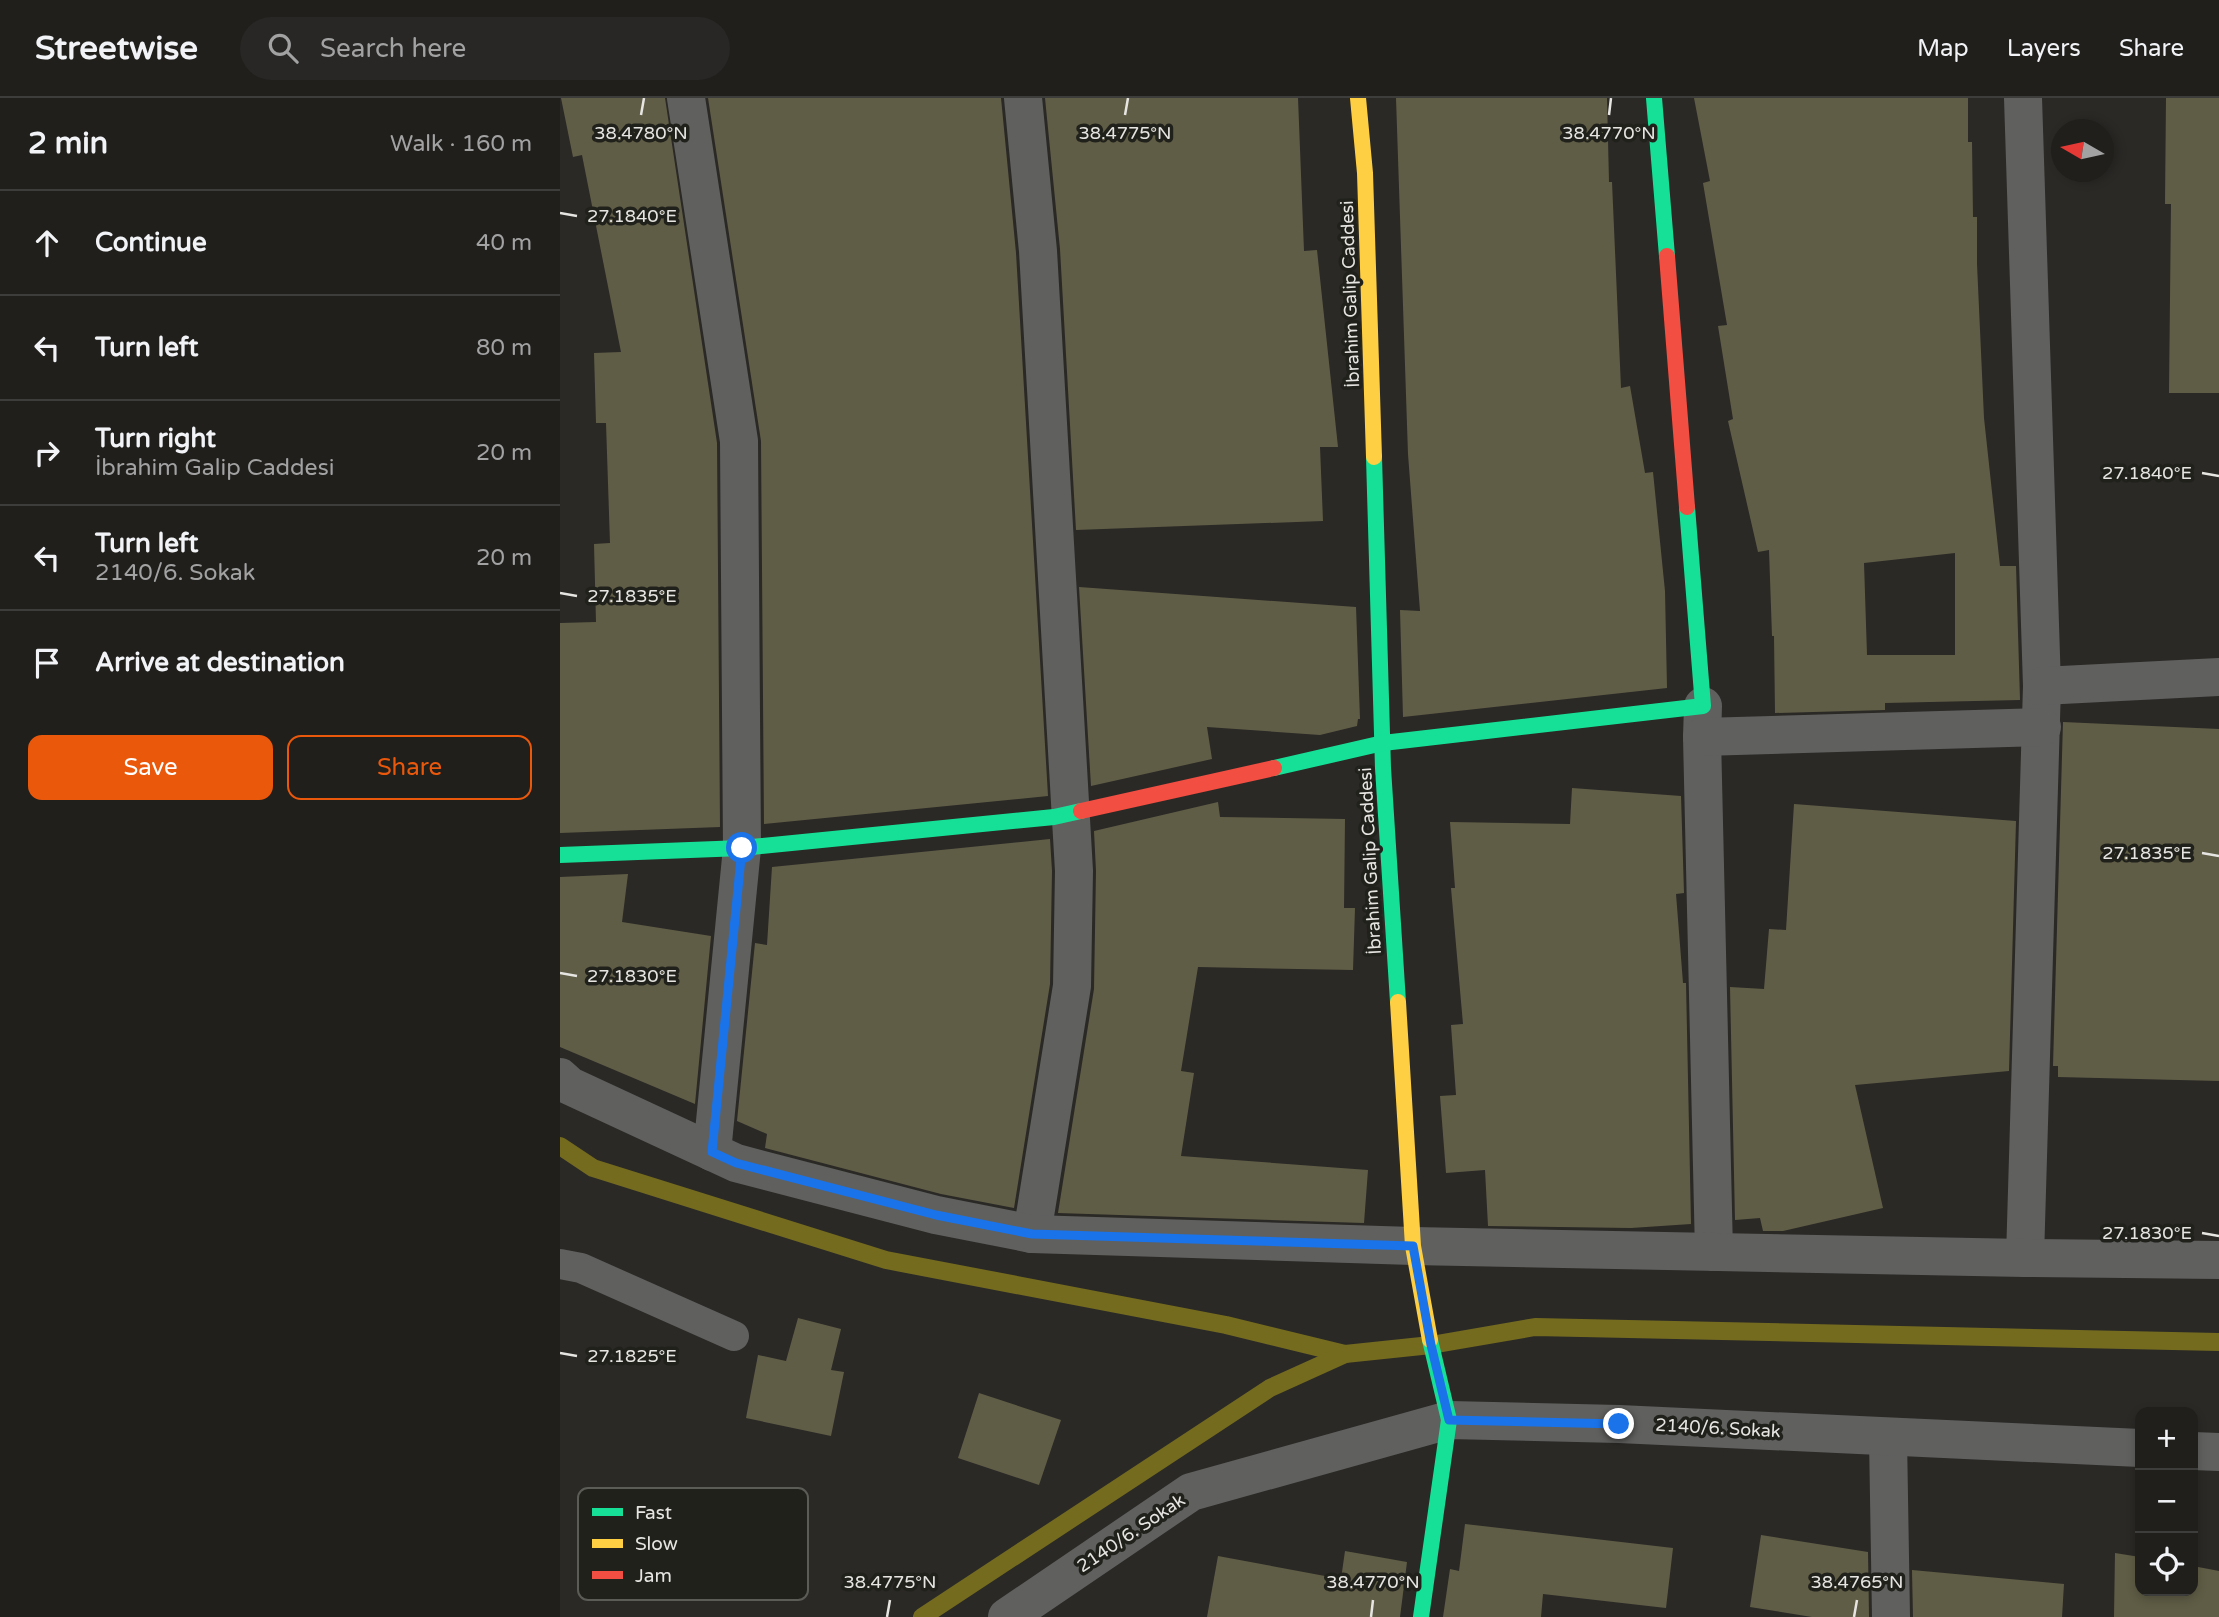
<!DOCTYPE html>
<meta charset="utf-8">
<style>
:root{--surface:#201f1c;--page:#282725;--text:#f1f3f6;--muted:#a2a2a3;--line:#3d3d3b;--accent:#ea580c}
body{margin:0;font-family:"Varela Round",sans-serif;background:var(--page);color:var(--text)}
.controls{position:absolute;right:21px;bottom:21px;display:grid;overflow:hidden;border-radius:14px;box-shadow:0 4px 10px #0003}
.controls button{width:63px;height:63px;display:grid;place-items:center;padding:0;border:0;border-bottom:2px solid var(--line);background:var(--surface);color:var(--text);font:35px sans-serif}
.compass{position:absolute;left:1491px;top:21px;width:63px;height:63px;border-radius:50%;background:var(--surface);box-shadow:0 4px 10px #0003;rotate:279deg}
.stop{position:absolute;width:21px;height:21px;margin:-16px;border:5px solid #1a73e8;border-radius:50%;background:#fff}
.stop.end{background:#1a73e8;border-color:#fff;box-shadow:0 2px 7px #0008}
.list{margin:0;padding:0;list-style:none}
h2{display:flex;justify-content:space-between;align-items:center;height:91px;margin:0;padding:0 28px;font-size:30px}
h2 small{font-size:23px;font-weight:400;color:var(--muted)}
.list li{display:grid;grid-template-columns:46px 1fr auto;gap:21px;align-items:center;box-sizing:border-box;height:105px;padding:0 28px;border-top:2px solid var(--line)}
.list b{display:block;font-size:26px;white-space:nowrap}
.list p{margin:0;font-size:23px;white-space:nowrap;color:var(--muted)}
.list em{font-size:23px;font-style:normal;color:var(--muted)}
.actions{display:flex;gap:14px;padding:21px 28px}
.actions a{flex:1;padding:16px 0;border:2px solid var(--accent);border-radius:14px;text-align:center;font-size:24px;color:var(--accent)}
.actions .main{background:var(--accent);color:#fff}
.icon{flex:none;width:38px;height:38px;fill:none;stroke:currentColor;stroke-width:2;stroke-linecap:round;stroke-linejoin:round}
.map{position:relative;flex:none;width:1659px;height:1519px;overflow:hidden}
header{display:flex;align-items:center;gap:42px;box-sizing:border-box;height:98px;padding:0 35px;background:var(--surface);border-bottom:2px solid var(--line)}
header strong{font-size:33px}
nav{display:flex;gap:38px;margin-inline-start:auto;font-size:24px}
.search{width:490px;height:63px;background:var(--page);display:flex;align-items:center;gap:18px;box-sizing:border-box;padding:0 24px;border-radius:38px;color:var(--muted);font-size:26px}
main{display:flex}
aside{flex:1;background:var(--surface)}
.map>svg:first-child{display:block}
</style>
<header>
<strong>Streetwise</strong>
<div class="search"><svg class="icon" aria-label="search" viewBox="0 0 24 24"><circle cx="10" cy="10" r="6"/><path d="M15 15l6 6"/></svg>Search here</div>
<nav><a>Map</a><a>Layers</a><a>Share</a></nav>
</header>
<main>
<aside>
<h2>2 min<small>Walk · 160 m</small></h2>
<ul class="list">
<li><svg class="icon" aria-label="ahead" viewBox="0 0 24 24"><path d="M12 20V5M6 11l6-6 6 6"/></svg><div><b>Continue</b></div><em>40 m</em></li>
<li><svg class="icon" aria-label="left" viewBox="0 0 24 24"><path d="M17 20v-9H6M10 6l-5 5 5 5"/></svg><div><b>Turn left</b></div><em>80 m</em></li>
<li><svg class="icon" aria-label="right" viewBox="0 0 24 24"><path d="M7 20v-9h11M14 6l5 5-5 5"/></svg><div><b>Turn right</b><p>İbrahim Galip Caddesi</p></div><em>20 m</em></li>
<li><svg class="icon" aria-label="left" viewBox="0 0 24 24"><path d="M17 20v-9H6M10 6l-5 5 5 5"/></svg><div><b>Turn left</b><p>2140/6. Sokak</p></div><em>20 m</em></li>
<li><svg class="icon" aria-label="arrive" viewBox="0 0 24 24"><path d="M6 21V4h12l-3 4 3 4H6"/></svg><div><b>Arrive at destination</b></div></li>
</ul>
<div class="actions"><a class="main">Save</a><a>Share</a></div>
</aside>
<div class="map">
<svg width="1659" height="1519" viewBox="0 0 1659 1519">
<rect width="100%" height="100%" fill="#2a2926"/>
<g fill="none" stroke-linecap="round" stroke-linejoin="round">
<g stroke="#746b1f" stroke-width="18">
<polyline points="0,1048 33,1070 326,1162 666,1227 785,1256"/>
<polyline points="362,1519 710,1290 785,1256 871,1247 975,1229 1659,1244"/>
</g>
</g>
<g fill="#605d46" fill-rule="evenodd">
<polygon points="1,0 105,0 157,345 160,729 0,735 0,525 36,524 34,446 50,445 46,325 36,325 34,255 61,254 22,57 13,59"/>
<polygon points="148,0 441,0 456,155 488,698 204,726 201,343"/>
<polygon points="485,0 738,0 744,153 757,152 778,349 760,349 763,423 516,432 500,151"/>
<polygon points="836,0 1047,0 1049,84 1052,84 1061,290 1070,288 1085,375 1093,374 1105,493 1107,590 843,619 840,512 860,513 848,356"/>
<path d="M 1134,0 L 1408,0 L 1408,44 L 1412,44 L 1413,119 L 1417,119 L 1417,166 L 1424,320 L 1440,468 L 1456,468 L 1460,602 L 1325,605 L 1325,612 L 1215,615 L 1214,538 L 1212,538 L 1209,452 L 1198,454 L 1168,323 L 1173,321 L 1158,228 L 1167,227 L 1143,85 L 1150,83 ZM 1395,455 L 1395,557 L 1307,557 L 1304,465 Z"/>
<polygon points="1606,0 1659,0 1659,295 1609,295 1611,106 1605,106"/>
<polygon points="519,489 796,509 800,621 798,621 797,628 760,637 647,629 652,661 531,688"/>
<polygon points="1503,624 1659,631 1659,983 1498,979 1498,968 1493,968"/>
<polygon points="1012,690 1121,698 1124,795 1116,796 1123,885 1126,885 1131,1126 1071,1130 928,1128 925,1072 886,1075 880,998 896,997 891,927 903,926 891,790 895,790 890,724 1010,726"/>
<polygon points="658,704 660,719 785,721 784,810 795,810 793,872 638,869 621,973 634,975 621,1058 808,1072 804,1125 498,1115 534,891 536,773 534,733"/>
<polygon points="1234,706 1456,723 1449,973 1295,987 1323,1110 1223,1133 1203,1133 1200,1120 1175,1122 1170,889 1204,891 1209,831 1226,832"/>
<polygon points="490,741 492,773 490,886 454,1110 381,1096 205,1050 207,1036 177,1023 195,845 207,847 212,769"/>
<polygon points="68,776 62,824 151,838 135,1006 0,949 0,779"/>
<polygon points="238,1220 281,1231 271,1272 284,1274 271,1338 186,1320 198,1257 226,1263"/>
<polygon points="419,1295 501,1322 479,1387 398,1360"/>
<polygon points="905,1426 1113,1450 1106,1510 983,1496 981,1519 883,1519 890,1471 899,1473"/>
<polygon points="1201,1437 1308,1454 1309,1519 1252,1519 1190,1509"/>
<polygon points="785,1453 847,1464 840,1519 647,1519 658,1458 781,1481"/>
<polygon points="1555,1455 1580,1459 1580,1493 1633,1493 1633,1468 1659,1473 1659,1519 1554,1519"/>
<polygon points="1352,1472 1504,1486 1502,1519 1353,1519"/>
</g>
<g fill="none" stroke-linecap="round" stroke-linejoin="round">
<polyline stroke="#60605f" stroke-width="30" points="0,1166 21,1170 174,1238"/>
<g stroke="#60605f" stroke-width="38">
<polyline points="126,0 179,343 182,750 152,1054"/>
<polyline points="463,0 478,153 514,773 512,888 472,1136"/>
<polyline points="1463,0 1482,588 1465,1160"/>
<polyline points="1482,588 1659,579"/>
<polyline points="1143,608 1142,639 1154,1154"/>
<polyline points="1142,639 1482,629"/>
<polyline points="0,979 10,988 176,1065 376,1117 472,1136 853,1148 1465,1160 1659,1162"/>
<polyline points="1328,1339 1331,1519"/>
<polyline points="1633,1353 1659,1354"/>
<polyline points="447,1519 631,1394 889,1322 1059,1326 1580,1350"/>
</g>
<g stroke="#16e098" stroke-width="16">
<polyline points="1094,0 1107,158"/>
<polyline points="814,359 823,670 838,904"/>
<polyline points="714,670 823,645 1143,608 1127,409"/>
<polyline points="0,757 182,750 494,719 521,713"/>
<polyline points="861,1519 889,1322 870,1242"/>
</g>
<g stroke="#ffcf43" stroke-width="16">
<polyline points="798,0 805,75 814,359"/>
<polyline points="838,904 853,1148 870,1242"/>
</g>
<g stroke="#f24e42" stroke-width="16">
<polyline points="1107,158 1127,409"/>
<polyline points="521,713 714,670"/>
</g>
</g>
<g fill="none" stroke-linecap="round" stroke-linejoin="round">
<polyline stroke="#1a73e8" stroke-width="9" points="182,750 152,1054 176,1065 376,1117 472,1136 853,1148 871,1247 889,1322 1059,1326"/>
</g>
<path fill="none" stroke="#e6e5e2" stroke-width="2.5" d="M 81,17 L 84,0M 565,17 L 568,0M 1049,17 L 1051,0M 0,115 L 17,118M 1642,375 L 1659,378M 0,495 L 17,498M 1642,755 L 1659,758M 0,875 L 17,878M 1642,1135 L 1659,1138M 0,1255 L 17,1258M 327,1519 L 330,1502M 811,1519 L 813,1502M 1294,1519 L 1297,1502"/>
<g text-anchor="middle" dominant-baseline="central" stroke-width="7" stroke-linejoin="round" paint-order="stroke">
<g font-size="18" fill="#e6e5e2" stroke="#21211c">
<text transform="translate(790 196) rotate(-92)">İbrahim Galip Caddesi</text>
<text transform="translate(810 763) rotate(-93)">İbrahim Galip Caddesi</text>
<text transform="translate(1158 1330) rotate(3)">2140/6. Sokak</text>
<text transform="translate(571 1435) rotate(-34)">2140/6. Sokak</text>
</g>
</g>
<rect x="18" y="1390" width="230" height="112" rx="10" fill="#21211c" stroke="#5c5c57" stroke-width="2"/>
<rect x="32" y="1410" width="31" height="8" fill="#16e098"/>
<rect x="32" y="1441" width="31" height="9" fill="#ffcf43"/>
<rect x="32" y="1473" width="31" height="8" fill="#f24e42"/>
<g font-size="19" fill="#e6e5e2">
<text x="75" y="1421">Fast</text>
<text x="75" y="1452">Slow</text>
<text x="75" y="1484">Jam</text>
</g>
<g font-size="18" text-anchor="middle" fill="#e6e5e2" stroke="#21211c" stroke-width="7" stroke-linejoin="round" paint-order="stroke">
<text x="81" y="41">38.4780°N</text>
<text x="565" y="41">38.4775°N</text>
<text x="1049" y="41">38.4770°N</text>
<text x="72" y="124">27.1840°E</text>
<text x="1587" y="381">27.1840°E</text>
<text x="72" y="504">27.1835°E</text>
<text x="1587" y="761">27.1835°E</text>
<text x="72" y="884">27.1830°E</text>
<text x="1587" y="1141">27.1830°E</text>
<text x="72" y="1264">27.1825°E</text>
<text x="330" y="1490">38.4775°N</text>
<text x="813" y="1490">38.4770°N</text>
<text x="1297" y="1490">38.4765°N</text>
</g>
</svg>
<div class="controls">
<button>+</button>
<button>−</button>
<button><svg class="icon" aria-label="locate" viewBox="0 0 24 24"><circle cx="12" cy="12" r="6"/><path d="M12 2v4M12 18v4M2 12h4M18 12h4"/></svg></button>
</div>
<svg class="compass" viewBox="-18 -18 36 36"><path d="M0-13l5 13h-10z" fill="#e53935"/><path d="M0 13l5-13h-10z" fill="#a2a2a3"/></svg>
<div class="stop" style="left:182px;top:750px"></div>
<div class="stop end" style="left:1059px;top:1326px"></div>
</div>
</main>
